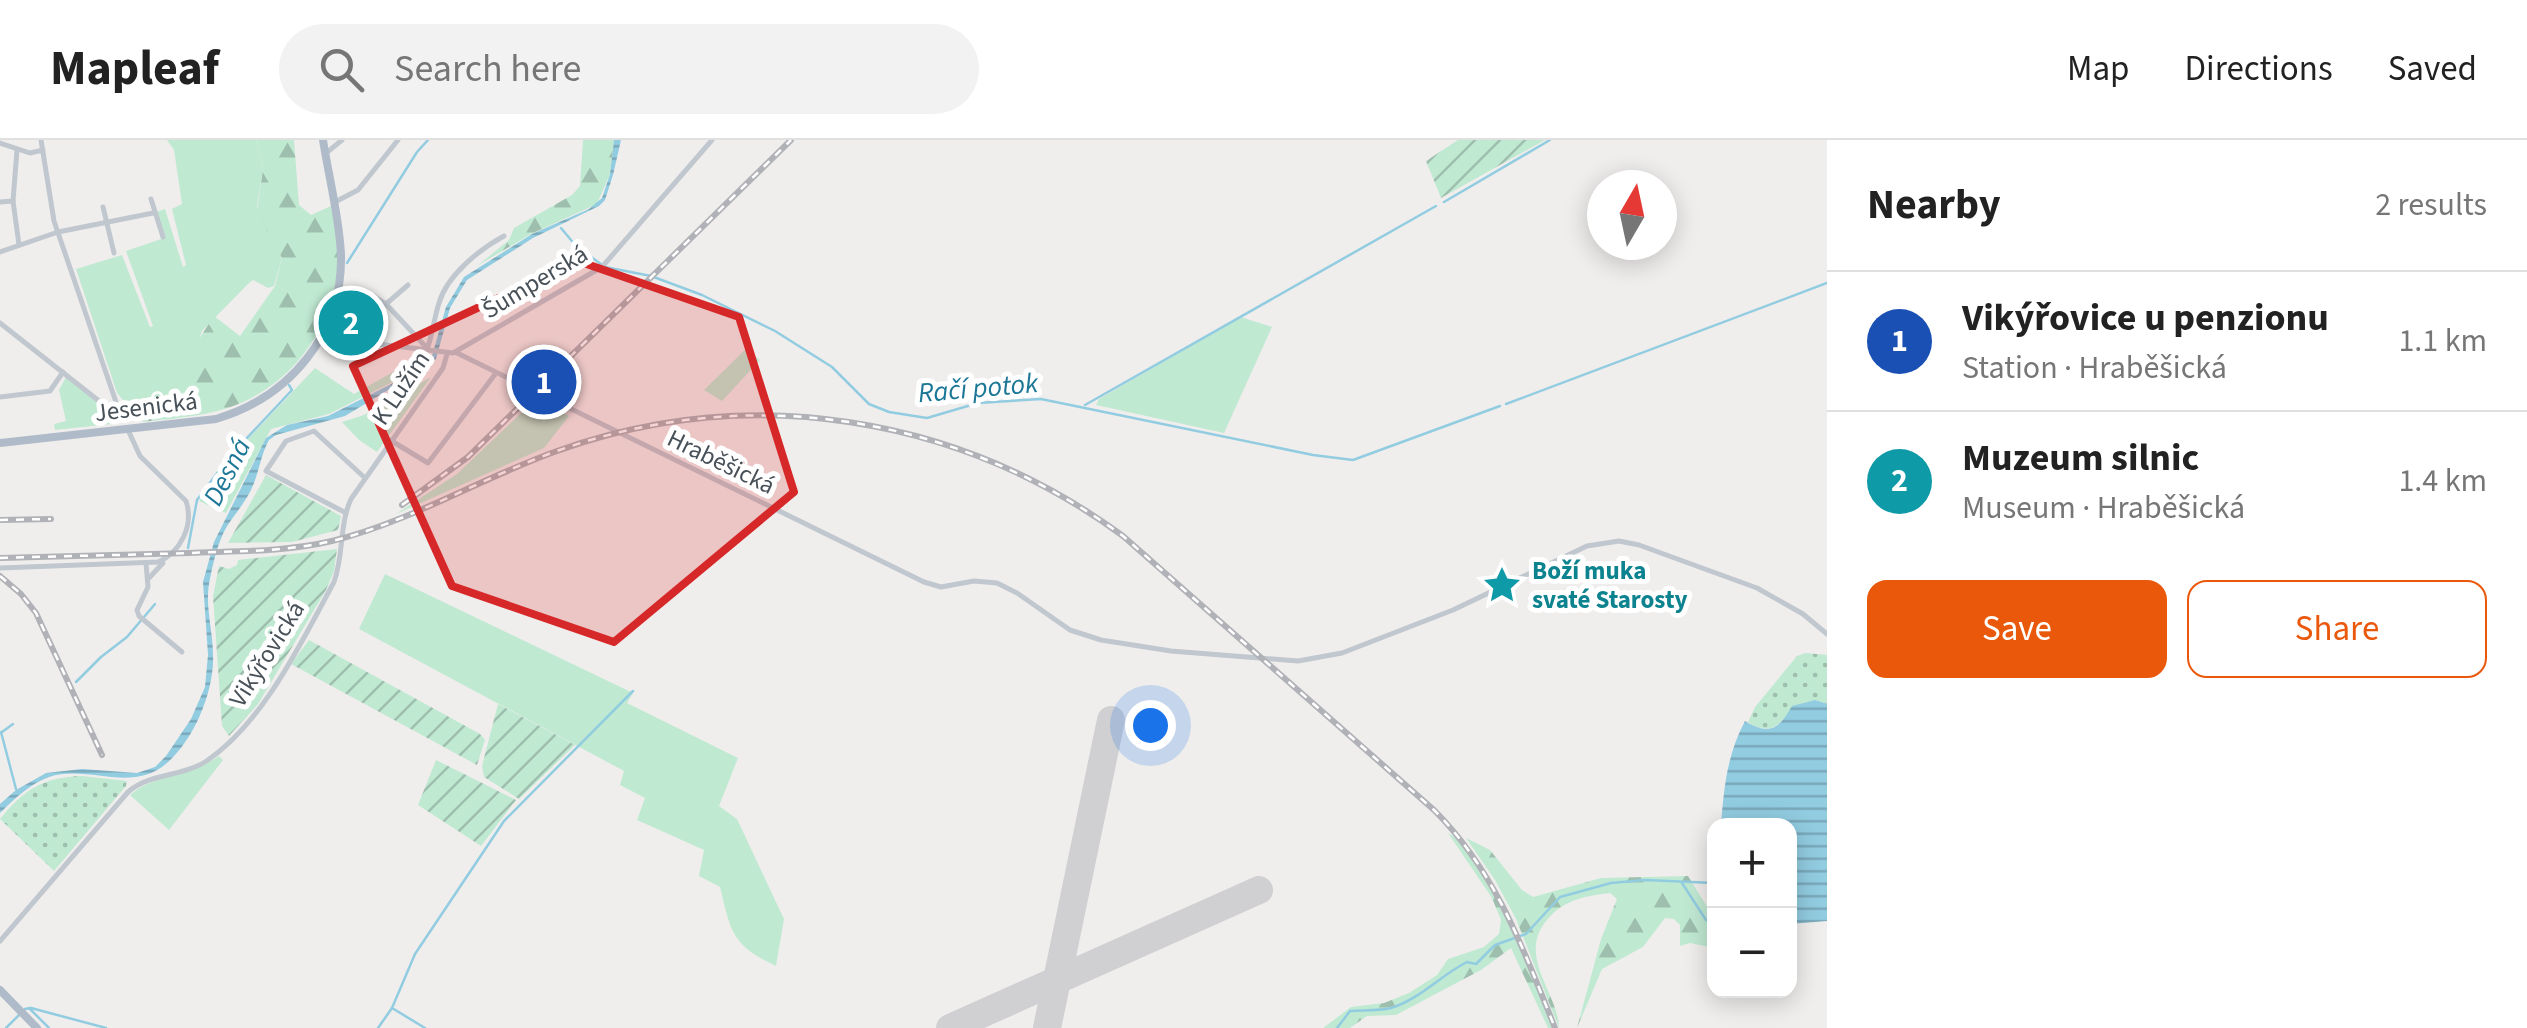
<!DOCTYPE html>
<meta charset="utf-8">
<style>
:root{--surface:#fff;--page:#f2f2f2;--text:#222;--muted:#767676;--line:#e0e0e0;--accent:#ea580c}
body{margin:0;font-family:"Source Sans 3",sans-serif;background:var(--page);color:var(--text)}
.controls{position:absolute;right:30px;bottom:30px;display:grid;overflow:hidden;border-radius:20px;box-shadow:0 5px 25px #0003}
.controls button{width:90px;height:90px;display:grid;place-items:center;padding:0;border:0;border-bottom:2px solid var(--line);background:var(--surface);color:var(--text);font:50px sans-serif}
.compass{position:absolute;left:1587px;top:30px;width:90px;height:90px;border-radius:50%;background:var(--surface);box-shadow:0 5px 25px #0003;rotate:9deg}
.you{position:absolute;left:1150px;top:585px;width:35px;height:35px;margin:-25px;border:8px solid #fff;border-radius:50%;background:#1a73e8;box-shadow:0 0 0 15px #1a73e833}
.badge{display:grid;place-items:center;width:65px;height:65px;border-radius:50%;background:var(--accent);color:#fff;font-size:32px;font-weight:700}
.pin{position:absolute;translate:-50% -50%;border:5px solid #fff;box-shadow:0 2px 10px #0006}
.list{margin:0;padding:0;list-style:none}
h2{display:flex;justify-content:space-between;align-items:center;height:130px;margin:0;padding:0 40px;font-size:42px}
h2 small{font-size:32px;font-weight:400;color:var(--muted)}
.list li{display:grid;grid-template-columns:65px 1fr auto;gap:30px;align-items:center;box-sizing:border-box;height:140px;padding:0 40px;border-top:2px solid var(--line)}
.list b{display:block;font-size:38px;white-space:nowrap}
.list p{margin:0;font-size:32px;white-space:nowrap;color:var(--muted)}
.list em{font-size:32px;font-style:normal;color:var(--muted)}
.actions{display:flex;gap:20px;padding:30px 40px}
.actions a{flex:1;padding:22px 0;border:2px solid var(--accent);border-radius:20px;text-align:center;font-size:35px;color:var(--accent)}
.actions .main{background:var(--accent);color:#fff}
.icon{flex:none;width:55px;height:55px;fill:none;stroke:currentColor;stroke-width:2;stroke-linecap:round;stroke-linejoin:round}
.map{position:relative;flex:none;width:1827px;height:888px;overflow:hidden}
header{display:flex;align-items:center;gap:60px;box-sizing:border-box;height:140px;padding:0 50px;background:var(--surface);border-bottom:2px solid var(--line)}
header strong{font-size:48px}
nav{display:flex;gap:55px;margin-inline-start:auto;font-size:35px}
.search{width:700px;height:90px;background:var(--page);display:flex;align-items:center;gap:25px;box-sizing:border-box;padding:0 35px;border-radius:55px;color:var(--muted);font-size:38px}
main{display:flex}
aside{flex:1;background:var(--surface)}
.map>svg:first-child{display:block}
</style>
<header>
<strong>Mapleaf</strong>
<div class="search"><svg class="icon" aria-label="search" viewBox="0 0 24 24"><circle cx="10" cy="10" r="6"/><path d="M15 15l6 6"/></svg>Search here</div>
<nav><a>Map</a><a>Directions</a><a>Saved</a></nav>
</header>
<main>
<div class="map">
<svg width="1827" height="888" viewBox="0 0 1827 888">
<defs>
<pattern id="forest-firs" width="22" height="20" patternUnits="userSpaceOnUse" patternTransform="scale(2.5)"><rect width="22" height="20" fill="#c0e9d2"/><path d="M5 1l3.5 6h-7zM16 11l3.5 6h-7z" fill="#9ebfad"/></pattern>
<pattern id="park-dots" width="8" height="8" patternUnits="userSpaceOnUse" patternTransform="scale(2.5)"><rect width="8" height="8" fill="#c0e9d2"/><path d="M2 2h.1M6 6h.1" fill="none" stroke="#9ebfad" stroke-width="1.8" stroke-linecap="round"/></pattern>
<pattern id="garden-furrows" width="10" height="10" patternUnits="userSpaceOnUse" patternTransform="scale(2.5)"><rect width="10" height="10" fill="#c0e9d2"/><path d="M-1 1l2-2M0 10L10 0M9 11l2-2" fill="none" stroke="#9ebfad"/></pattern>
<pattern id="water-rules" width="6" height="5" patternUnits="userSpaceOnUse" patternTransform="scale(2.5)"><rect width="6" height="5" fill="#92cce1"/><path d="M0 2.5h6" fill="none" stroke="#79a8b9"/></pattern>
</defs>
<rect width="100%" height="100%" fill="#f0eeed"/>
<g fill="#c0e9d2">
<polygon points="167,0 256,0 263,29 257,67 282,118 274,146 268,148 253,140 248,144 202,191 189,228 182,235 148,263 129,267 117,253 76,129 122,115 150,187 153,186 126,111 161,99 156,72 165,69 183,127 186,125 172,69 182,64 174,10"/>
<polygon points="1241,177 1272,187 1224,293 1096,265 1099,259"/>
<polygon points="746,209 760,220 722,261 704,250"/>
<polygon points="425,214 431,215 416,230 329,274 271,289 226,373 199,361 231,317 315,228 354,254"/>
<polygon points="66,237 111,273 112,284 55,290 54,284 66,281 59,250"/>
<polygon points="431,237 377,312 359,300 342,282 364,275"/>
<polygon points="536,259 569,276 544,308 396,374 457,334"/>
<path d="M 385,434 L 633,553 L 627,563 L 738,618 L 719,666 L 737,679 L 784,779 L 776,826 C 732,805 731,793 720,747 L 699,736 L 704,710 L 637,680 L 645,658 L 620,645 L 624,631 L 359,489 Z"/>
<path d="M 219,616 L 223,620 L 169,690 L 130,655 C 154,634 190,637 219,616 Z"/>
</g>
<g fill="url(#forest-firs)">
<path d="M 256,0 L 294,0 L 299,65 L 311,75 L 331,66 C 334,81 339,97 339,112 C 338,177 301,236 243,262 C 212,276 176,278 143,282 L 149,262 L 189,228 L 195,205 L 214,176 L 240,196 L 275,146 L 282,118 L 257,71 L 263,29 Z"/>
<polygon points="583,0 614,0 610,34 597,64 531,94 477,126 509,100 514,88 572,55 580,46"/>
<path d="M 1448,693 C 1495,720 1532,838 1552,888 L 1548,888 L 1511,808 L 1481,830 L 1396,875 L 1367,876 L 1350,888 L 1323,888 L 1351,867 L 1384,863 L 1409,853 L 1437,835 L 1448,819 L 1484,807 L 1499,794 L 1501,780 L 1492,758 Z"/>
<path d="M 1466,698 L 1490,710 L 1522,750 L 1533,757 L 1601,738 L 1688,736 L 1714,778 L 1714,808 L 1690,803 L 1680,806 L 1680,785 L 1674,779 L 1665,778 L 1643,807 L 1602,829 L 1577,888 L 1601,799 L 1617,759 L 1610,753 C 1585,756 1563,760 1547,780 C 1516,816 1559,854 1559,888 L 1516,779 L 1495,740 Z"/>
</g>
<g fill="url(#park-dots)">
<path d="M 1806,513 L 1827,515 L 1827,564 C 1781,549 1789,608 1748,582 L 1755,567 L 1797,516 Z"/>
<path d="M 82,636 L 127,641 L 126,646 L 54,731 L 0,679 C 24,649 44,637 82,636 Z"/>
</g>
<g fill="url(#garden-furrows)">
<polygon points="1458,0 1545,0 1441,58 1426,21"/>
<polygon points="266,335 341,376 338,390 292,402 228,403"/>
<polygon points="337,409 334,431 326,450 258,564 229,596 222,586 213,456 219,426 229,429 237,425 238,420"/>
<polygon points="309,500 480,594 485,600 477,625 291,524"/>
<polygon points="498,564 575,605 519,659 484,637 482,626"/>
<polygon points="436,620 516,660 481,706 418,665"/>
</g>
<g fill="url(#water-rules)">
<path d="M 614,0 L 621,0 L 613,35 L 605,60 L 599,66 L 533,98 L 467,140 L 450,168 L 436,219 L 430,225 L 345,276 L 276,295 L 269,300 C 260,316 259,334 251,350 C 244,364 234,375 226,388 C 218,402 213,423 210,439 C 204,464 213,489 213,514 C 215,550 194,600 167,623 C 131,654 88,624 49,637 C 30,644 14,659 0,673 L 0,664 L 16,650 L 46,633 L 82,629 L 137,633 L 155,627 L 166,616 L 191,579 L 205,547 L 208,515 L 203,442 L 214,402 L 266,298 L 287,285 L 328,276 L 401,239 L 432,216 L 446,167 L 464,137 L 532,94 L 589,69 L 602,58 L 610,34 Z"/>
<path d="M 1815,560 L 1827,564 L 1827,781 L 1790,784 L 1790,686 L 1721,685 C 1724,647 1727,615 1745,581 C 1770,596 1779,589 1792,566 Z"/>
</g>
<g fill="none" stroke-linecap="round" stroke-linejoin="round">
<g stroke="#92cce1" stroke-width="2.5">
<polyline points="1444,62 1550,0"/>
<polyline points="561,88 576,106 605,127 651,136 702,155 775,191 832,227 869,264 889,272 927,278 978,263 1041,259 1313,315 1353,320 1500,266"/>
<polyline points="347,123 417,12 428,0"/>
<polyline points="1506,264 1827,143"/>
<polyline points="1085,265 1436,66"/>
<polyline points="188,408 197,360 230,316 292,250 289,245"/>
<polyline points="76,542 101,517 127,497 155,464"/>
<polyline points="1,592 16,649"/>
<polyline points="2,592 13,584"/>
<polyline points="1682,743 1706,780 1714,785"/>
<polyline points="29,868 49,888"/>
<polyline points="392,868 425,888"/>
<polyline points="25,869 31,868 106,888"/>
<polyline points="6,888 19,875"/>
<polyline points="378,888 392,868 415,814 504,681 633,551"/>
<path d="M 1337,888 L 1350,871 C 1364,870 1378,871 1391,868 C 1420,859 1441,835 1467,822 L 1476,824 L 1495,805 L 1526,794 L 1560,757 L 1611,743 L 1645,740 L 1714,743"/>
</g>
<g stroke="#d0d0d2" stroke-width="28">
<polyline points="950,888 1259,750"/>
<polyline points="1047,888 1111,580"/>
</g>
<g stroke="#c0c7ce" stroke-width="5">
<polyline points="0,3 30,13 43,10"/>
<polyline points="17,10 13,61 19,105"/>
<polyline points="325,14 342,0"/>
<polyline points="151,59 163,97"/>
<polyline points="0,62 13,61"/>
<polyline points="335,62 358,50 398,0"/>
<polyline points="103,67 114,113"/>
<polyline points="0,112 58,92 153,73"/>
<polyline points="408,145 386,164 426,207"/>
<polyline points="372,155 386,164"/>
<polyline points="0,183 113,272 116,262 54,81 41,0"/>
<polyline points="327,187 350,199"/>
<polyline points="323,194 345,200 453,213 602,127 712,0"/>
<path d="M 427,209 C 433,194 434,178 439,163 C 447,135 480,109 504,96"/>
<polyline points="455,212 924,442 941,447 974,441 997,443 1017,453 1070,490 1101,500 1171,511 1298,521 1342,513 1453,470 1587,406 1619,401 1639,405 1757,448 1803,474 1827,494"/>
<polyline points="0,257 50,251 63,232"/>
<polyline points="390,300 428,323 496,233"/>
<polyline points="346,373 266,331 286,301 314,291 365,338"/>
<polyline points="146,423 148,447 137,470 139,476 182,512"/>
<path d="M 0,428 L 158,422 C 181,412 194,385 186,361 L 140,316 L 128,290"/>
<polyline points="148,439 163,423"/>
<path d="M 0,801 L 128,652 C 150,633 181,637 205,622 C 263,584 302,501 334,442 C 344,415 339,385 351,359 L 443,228 L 447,214"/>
</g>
<g stroke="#b0bbc9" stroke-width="8">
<path d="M 0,303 L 216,279 C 290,257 343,194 341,114 C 339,76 329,38 323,0"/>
<polyline points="0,850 37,888"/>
</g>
<g stroke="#b0b2b7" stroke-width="6">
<g id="rail">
<polyline points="402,365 468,317 791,0"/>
<polyline points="0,380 51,379"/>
<path d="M 0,418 C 63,416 126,415 189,413 C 237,411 285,412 332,401 C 410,382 481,338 557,311 C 749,242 958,275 1123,396 L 1434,670 C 1496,732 1523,808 1555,888"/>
<polyline points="0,436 21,454 36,473 102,615"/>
</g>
</g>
<use href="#rail" stroke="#fff" stroke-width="2.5" stroke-dasharray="8" stroke-linecap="butt"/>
</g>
<path fill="#d62828" fill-opacity="0.2" stroke="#d62828" stroke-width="8" stroke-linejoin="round" d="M 578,121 L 739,177 L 794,352 L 614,502 L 452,446 L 353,226 Z"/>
<defs>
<g id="sight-bare" transform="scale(3)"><path d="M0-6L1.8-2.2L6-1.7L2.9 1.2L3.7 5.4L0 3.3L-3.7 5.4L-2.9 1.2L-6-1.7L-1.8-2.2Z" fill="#0f9aa8" stroke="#fff" stroke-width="2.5" paint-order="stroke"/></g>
</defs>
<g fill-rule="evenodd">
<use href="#sight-bare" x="1502" y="445"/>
</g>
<g text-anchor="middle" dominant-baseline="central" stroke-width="10" stroke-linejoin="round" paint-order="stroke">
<g font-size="25" fill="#485058" stroke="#fff">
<text transform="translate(535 142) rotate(-31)">Šumperská</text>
<text transform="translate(401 248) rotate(-56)">K Lužím</text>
<text transform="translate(146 267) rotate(-7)">Jesenická</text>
<text transform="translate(721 322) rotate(26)">Hraběšická</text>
<text transform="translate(267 514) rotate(-58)">Vikýřovická</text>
</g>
<g font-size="25" font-weight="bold" fill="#0d838f" stroke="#fff" text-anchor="start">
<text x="1532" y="431">Boží muka<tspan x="1532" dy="29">svaté Starosty</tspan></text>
</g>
<g font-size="28" font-style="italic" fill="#1d7797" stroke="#fff">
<text transform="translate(978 248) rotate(-5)">Račí potok</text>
<text transform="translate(227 332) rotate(-63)">Desná</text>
</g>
</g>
</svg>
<div class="controls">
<button>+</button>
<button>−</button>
</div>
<svg class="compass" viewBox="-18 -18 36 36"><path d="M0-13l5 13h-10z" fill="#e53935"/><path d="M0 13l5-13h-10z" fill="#767676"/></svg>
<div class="you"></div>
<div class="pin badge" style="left:544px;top:242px;background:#1a4fb4">1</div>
<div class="pin badge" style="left:351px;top:183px;background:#0f9aa8">2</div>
</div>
<aside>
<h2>Nearby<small>2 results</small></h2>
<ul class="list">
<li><span class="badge" style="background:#1a4fb4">1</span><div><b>Vikýřovice u penzionu</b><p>Station · Hraběšická</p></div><em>1.1 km</em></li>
<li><span class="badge" style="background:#0f9aa8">2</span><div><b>Muzeum silnic</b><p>Museum · Hraběšická</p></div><em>1.4 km</em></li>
</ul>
<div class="actions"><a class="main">Save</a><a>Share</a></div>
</aside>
</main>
